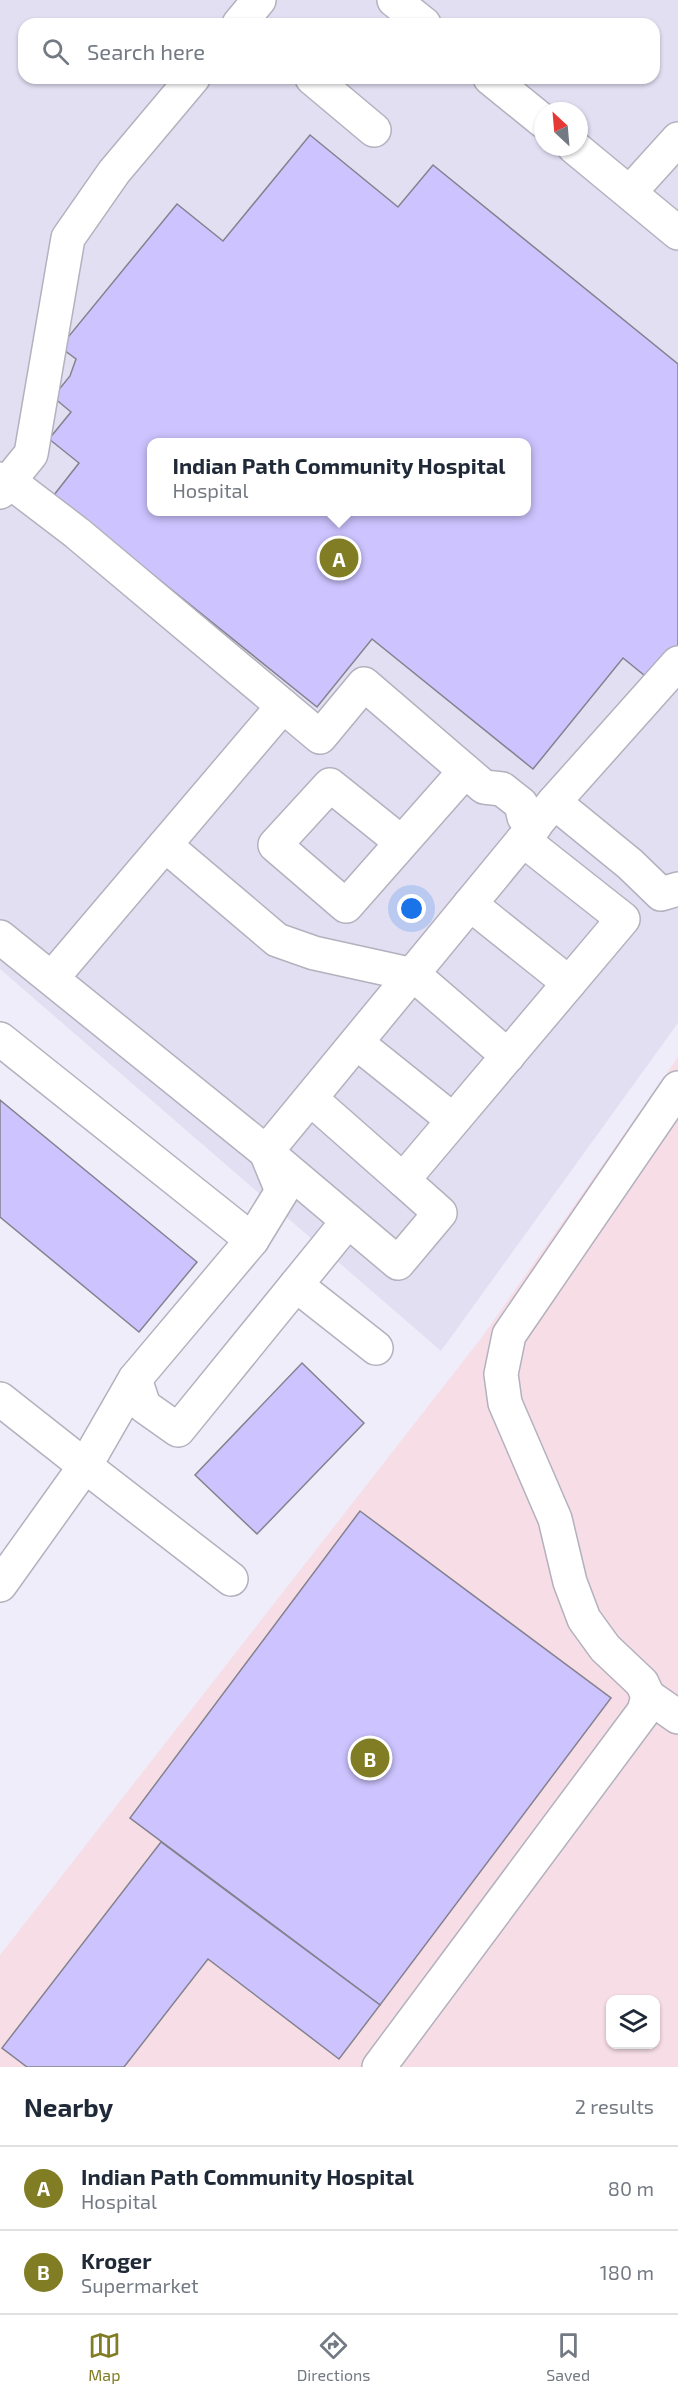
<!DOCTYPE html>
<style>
:root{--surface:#fff;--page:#f6f6f7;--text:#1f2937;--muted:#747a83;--line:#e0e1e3;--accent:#817d25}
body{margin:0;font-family:"Exo 2",sans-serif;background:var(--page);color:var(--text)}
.controls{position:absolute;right:18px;bottom:18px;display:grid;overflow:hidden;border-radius:12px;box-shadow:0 2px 4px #0004}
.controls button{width:54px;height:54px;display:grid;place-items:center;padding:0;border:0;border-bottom:2px solid var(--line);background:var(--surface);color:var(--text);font:30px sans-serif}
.compass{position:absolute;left:534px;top:102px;width:54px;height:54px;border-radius:50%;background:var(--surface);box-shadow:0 2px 4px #0004;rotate:334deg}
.you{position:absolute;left:412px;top:909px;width:21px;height:21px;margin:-15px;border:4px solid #fff;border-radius:50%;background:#1a73e8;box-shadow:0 0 0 9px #1a73e833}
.badge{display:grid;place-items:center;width:39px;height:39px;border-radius:50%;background:var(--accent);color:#fff;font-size:20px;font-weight:700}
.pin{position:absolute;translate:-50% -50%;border:3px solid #fff;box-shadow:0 2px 6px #0006}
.popup{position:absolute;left:147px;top:438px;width:384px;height:78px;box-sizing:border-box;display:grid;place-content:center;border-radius:12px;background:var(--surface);filter:drop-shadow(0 2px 4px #0005);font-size:20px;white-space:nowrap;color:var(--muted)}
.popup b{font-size:22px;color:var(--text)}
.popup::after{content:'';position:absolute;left:50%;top:100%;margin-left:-12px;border:12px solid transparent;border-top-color:var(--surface)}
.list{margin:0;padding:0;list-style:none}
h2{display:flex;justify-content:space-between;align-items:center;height:78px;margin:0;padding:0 24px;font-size:26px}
h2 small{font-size:20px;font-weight:400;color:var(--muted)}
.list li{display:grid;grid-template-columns:39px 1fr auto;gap:18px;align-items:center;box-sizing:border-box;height:84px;padding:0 24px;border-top:2px solid var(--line)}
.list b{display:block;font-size:22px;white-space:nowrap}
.list p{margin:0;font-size:20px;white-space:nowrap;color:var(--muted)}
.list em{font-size:20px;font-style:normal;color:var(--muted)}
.icon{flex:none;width:33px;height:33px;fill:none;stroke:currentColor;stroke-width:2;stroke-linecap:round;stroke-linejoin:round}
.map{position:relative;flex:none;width:678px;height:2067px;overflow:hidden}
.search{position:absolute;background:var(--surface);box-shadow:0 2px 4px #0004;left:18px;right:18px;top:18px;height:66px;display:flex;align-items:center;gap:15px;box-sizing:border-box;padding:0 21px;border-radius:18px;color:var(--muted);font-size:22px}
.sheet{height:246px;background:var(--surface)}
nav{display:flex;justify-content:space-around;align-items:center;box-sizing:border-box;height:84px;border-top:2px solid var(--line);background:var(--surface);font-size:16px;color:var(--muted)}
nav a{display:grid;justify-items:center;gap:3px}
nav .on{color:var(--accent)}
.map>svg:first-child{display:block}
</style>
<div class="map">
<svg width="678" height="2067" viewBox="0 0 678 2067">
<rect width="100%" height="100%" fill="#efedfa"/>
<path fill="#f7dde6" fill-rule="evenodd" d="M 678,1057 L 678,2067 L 0,2067 L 0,1955 L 482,1337 ZM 610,2000 L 656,2000 L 656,2044 L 610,2044 Z"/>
<path fill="#e2dff3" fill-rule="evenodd" d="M 0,0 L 678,0 L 678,1023 L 441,1351 L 0,969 ZM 24,24 L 654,24 L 654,78 L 24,78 ZM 543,111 L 579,111 L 579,147 L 543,147 ZM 152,442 L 526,442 L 526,512 L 152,512 Z"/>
<g fill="#cdc4ff" stroke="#83828d" stroke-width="1.5" fill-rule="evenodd">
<path d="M 310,135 L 398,207 L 433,165 L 678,364 L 678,656 L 655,684 L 623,658 L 533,769 L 372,639 L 317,707 L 54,495 L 79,463 L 49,439 L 71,412 L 53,397 L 70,376 L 76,359 L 60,347 L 177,204 L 223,241 ZM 152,442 L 526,442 L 526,512 L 152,512 Z"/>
<polygon points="0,1100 197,1262 139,1332 0,1217"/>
<polygon points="302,1363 364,1423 257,1534 195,1475"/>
<polygon points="360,1511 611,1698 380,2005 130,1818"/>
<polygon points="161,1842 380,2005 339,2059 208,1959 124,2067 27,2067 2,2048"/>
</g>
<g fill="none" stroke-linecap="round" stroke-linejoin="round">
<g stroke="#b3b1bd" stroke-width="36">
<g id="minor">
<polyline points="394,0 424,24"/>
<polyline points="239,24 259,0"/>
<polyline points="312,78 374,130"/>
<polyline points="490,78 543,121"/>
<polyline points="574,147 678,233"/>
<polyline points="630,192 678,139"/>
<polyline points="0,479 9,481 77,533 320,737 364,684 484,787 502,789 521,804 524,817 535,826"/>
<polyline points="0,492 31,454 68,238 114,172 193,78"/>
<polyline points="554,802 630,864 661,894 678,889"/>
<polyline points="401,842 330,785 275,845 346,906 465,771"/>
<polyline points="165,845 277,940 314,953 414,975 508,1056"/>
<polyline points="470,904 569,983"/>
<polyline points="0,937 266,1152 554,802 678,663"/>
<polyline points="52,978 283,706"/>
<polyline points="0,1039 252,1240 282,1191 266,1152"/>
<polyline points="357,1043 453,1120"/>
<polyline points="311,1099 403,1180 623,919 523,840"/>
<polyline points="270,1155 398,1263 440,1213 403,1180"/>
<polyline points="296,1285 376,1348"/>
<polyline points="135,1379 144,1406 178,1430 348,1221"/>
<polyline points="0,1399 85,1466 135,1379 252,1240"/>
<polyline points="0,1585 85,1466 231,1579"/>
<polyline points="648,1696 678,1717"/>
<polyline points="379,2067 644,1711 648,1696 642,1683 605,1648 584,1619 570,1582 555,1519 505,1403 501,1374 509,1335 678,1088"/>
</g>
</g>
<use href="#minor" stroke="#fff" stroke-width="33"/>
</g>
</svg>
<div class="controls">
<button><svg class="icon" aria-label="layers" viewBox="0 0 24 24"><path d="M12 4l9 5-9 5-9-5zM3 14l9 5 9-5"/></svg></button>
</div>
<svg class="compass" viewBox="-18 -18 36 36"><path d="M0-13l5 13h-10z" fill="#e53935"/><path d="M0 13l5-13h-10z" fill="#747a83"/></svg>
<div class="you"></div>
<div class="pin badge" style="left:339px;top:558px">A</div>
<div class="popup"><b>Indian Path Community Hospital</b>Hospital</div>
<div class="pin badge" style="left:370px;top:1758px">B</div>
<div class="search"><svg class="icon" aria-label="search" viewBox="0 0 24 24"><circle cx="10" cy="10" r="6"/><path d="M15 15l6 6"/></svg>Search here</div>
</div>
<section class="sheet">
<h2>Nearby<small>2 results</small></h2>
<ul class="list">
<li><span class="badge">A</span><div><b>Indian Path Community Hospital</b><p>Hospital</p></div><em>80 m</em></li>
<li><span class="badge">B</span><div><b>Kroger</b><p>Supermarket</p></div><em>180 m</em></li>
</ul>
</section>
<nav>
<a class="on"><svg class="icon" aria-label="map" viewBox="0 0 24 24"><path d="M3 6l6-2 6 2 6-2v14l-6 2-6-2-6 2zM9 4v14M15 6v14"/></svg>Map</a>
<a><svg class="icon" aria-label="directions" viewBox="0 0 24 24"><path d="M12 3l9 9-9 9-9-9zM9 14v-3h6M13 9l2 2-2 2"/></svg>Directions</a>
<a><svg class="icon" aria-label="saved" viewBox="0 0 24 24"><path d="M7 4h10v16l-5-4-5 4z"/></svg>Saved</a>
</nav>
